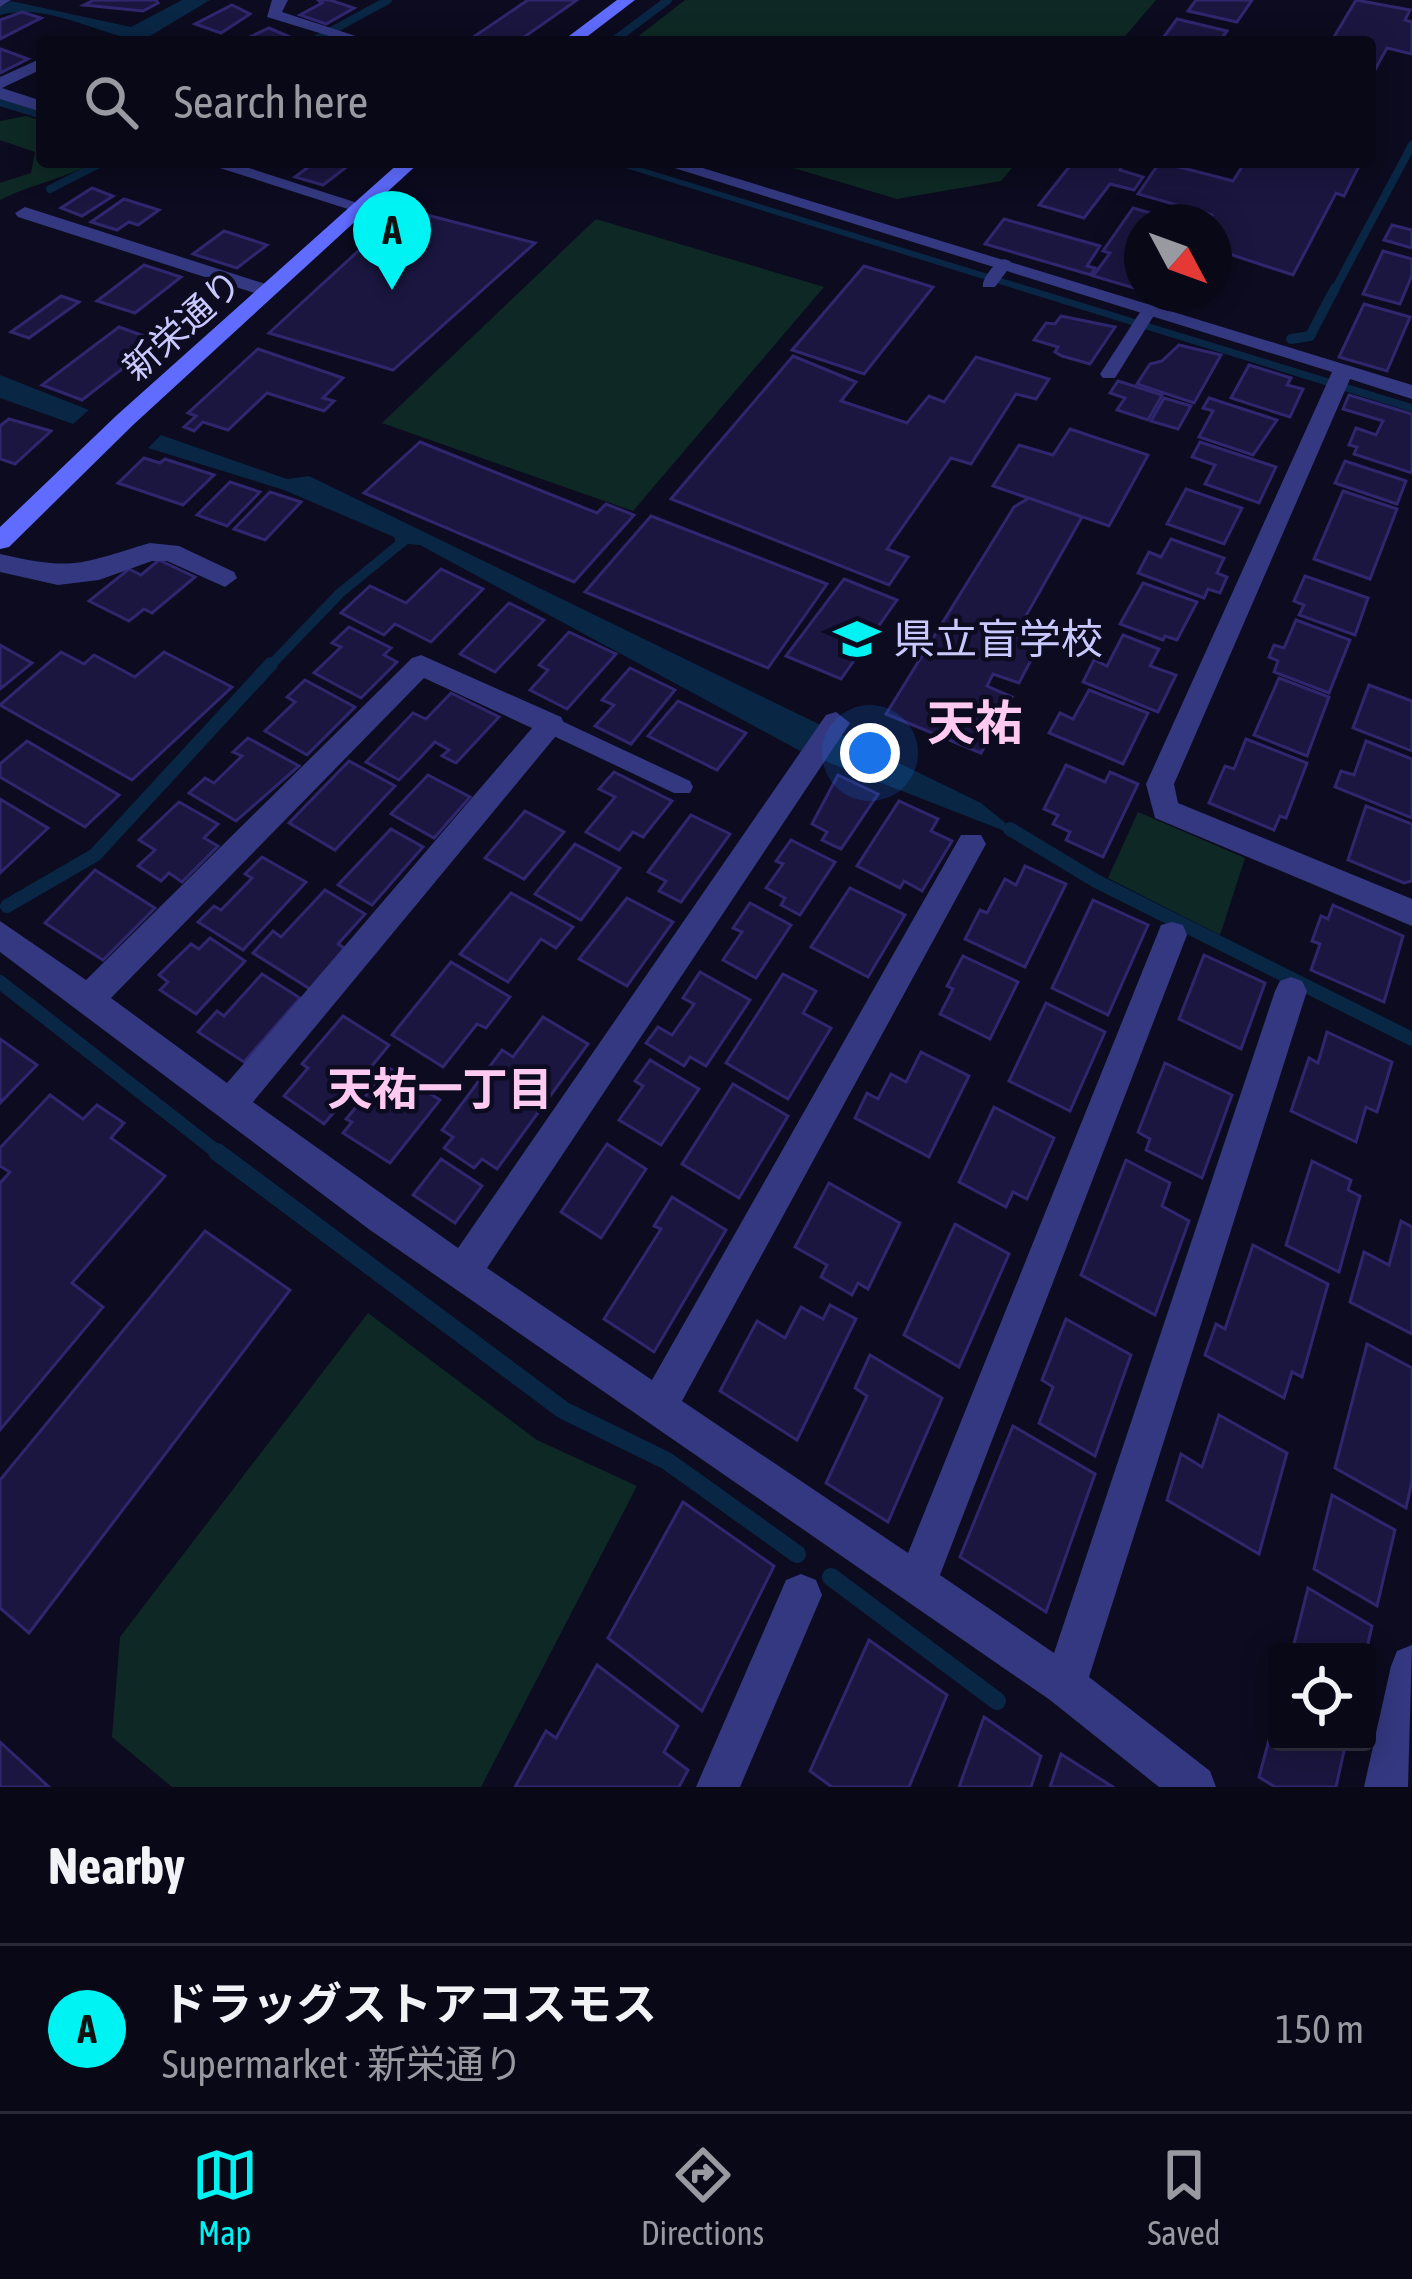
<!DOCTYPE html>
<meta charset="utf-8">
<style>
:root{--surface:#090817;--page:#171624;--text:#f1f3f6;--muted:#999aa1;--line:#292936;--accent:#00f3f3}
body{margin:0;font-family:"Asap Condensed","Noto Sans JP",sans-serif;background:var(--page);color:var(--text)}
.controls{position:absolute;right:36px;bottom:36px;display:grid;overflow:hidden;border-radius:12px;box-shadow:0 6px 30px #0003}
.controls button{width:108px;height:108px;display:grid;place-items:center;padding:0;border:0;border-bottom:3px solid var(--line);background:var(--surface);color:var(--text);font:60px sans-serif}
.compass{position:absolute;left:1124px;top:204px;width:108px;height:108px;border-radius:50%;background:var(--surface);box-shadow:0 6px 30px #0003;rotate:131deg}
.you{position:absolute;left:870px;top:753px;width:42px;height:42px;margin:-30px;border:9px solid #fff;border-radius:50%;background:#1a73e8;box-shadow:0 0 0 18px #1a73e833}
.badge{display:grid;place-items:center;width:78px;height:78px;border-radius:50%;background:var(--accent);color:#111;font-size:39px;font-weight:700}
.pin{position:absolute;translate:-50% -99px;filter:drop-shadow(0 3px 6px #0008)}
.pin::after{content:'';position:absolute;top:63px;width:42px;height:36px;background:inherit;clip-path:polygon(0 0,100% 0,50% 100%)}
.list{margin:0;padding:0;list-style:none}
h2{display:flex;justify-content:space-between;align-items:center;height:156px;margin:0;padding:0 48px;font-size:51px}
h2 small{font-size:39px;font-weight:400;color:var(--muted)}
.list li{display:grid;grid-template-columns:78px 1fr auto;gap:36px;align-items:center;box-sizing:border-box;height:168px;padding:0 48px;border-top:3px solid var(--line)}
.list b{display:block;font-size:45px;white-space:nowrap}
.list p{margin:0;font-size:39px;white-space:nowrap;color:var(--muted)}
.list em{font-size:39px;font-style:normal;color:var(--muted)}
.icon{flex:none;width:66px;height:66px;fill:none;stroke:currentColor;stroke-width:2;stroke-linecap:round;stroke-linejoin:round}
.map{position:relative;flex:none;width:1412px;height:1787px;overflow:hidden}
.search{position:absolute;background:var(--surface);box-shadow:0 6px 30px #0003;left:36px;right:36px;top:36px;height:132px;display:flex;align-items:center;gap:30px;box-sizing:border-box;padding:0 42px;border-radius:12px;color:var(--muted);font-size:45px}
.sheet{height:324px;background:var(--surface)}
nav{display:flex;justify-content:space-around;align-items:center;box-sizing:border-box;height:168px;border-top:3px solid var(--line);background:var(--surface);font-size:33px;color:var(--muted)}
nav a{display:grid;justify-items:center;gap:6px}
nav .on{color:var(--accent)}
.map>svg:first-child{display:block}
</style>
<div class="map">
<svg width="1412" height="1787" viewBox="0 0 1412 1787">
<rect width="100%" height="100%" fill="#0c0b1f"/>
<g fill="#0e2925">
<polygon points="685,0 1156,0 1120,42 631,42"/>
<path d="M 26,116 L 42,121 L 42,162 L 95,162 C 64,179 31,184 0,200 L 0,183 L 31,173 L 35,152 L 0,140 L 0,121 Z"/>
<polygon points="773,162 1017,162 1001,181 897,199"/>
<polygon points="596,219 824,287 633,511 382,423"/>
<polygon points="1138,812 1245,858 1220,935 1108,878"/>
<polygon points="368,1313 537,1440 637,1486 481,1787 172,1787 112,1737 120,1637"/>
</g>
<g fill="#092644">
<path d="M 182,0 L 210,0 L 150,36 L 158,42 C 106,42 55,1 0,15 L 0,7 L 11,1 L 131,27 Z"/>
<polygon points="606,162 623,162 1412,404 1412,412"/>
<polygon points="0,375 89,410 73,424 0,398"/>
<polygon points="161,435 287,479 309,476 981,803 1025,839 802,752 420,545 396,543 394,537 284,490 148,448"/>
</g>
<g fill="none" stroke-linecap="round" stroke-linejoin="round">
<g stroke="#092644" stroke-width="8">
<polyline points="311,42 388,0"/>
<polyline points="612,42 668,0"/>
<polyline points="0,102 42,115"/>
<polyline points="50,189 103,162"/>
<polyline points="1334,291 1412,145"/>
</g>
<g stroke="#092644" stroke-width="10">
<polyline points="1291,339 1310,336 1335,288"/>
<polyline points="269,667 340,593 411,535"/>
</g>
<g stroke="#092644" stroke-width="14">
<polyline points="1010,829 1096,881 1412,1039"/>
<polyline points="7,906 95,855 271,664"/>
<polyline points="0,982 221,1155"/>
</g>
<g stroke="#092644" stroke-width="18">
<polyline points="217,1152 563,1410 667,1461 797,1554"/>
<polyline points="831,1577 997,1701"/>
</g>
</g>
<g fill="#1a1640" stroke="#2e276e" stroke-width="3">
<polygon points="94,0 156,0 158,3 143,11 84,5"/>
<polygon points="330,0 354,8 326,24 300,15 322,3 318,0"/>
<polygon points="528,0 577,0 517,42 466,42"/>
<polygon points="1196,0 1252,0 1237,22 1188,11"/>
<polygon points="1356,0 1410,10 1405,20 1412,22 1412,54 1387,48 1370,79 1370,42 1331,42"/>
<polygon points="232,5 250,14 221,33 195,24"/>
<polygon points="22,12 41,18 0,39 0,20"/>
<polygon points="1177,19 1227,31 1219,42 1160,42"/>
<polygon points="269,28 292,38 239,42"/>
<polygon points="0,49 1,49 28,59 0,73"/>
<polygon points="315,162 353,162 323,185 295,177"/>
<polygon points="1073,162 1123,162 1120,170 1143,177 1134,190 1110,184 1084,218 1039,205"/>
<polygon points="1160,162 1233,181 1245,162 1361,162 1344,196 1336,193 1293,275 1214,249 1214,222 1208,222 1212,215 1138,194"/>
<polygon points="92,188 113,196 82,216 61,208"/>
<polygon points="124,199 159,210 138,225 129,222 117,230 91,222"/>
<polygon points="1133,208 1182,222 1142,222 1141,290 1093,276 1110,253 1103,251"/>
<polygon points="404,209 535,243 393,370 269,333"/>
<polygon points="1004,219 1100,246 1087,266 1095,268 1091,275 985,244"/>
<polygon points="1392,225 1412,230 1412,248 1384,240"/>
<polygon points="224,231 267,245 237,268 193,254"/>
<polygon points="1383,251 1412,259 1412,275 1400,304 1363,294"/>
<polygon points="144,265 181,277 135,313 97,301"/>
<polygon points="864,266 933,287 864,374 792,350"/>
<polygon points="61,296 79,302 29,338 11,332"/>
<polygon points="1364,304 1410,317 1387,371 1339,357"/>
<polygon points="1061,316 1115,327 1090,364 1062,356 1055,352 1058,347 1034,340 1046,323 1055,324"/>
<polygon points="119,327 158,341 82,400 42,385"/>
<polygon points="1179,345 1221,355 1194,403 1137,384 1150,364 1162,361"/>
<polygon points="258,349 343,378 323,398 334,401 324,411 267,393 228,430 203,422 194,431 184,427 196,416 188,413"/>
<polygon points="793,356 856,382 841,401 907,423 929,396 944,402 976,357 1049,379 1036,399 1016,394 971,464 951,458 887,549 908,557 889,585 671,499"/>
<polygon points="1249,365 1291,378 1287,385 1303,389 1290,417 1231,398"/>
<polygon points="1118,381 1162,395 1148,420 1117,410 1125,398 1110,393"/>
<polygon points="1349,395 1412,414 1412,473 1354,454 1357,447 1349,445 1356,428 1376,435 1383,421 1343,409"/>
<polygon points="1164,398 1191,406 1178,429 1151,421"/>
<polygon points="1209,398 1277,420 1253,455 1199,437 1213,411 1203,408"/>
<polygon points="9,419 51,431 15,464 0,459 0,426"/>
<polygon points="1070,429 1148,455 1109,526 993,486 1019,445 1053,455"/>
<polygon points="420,442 597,513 606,504 634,515 574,582 364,493"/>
<polygon points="1200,442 1276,467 1259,503 1205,484 1215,465 1192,457"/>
<polygon points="144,458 160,463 165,459 214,475 183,505 118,483"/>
<polygon points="1345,461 1406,481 1397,504 1335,483"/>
<polygon points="230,482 260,492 227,526 197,515"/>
<polygon points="1186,489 1242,508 1224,544 1167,524"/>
<polygon points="1343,491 1397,509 1370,579 1314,559"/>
<polygon points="270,492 301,502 265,540 234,529"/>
<polygon points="1029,498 1082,517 1023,621 1048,628 1019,683 993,674 987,686 1012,697 981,753 886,714 1014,507"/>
<polygon points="651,516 827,584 768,668 585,592"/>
<polygon points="1171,539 1224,558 1217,573 1227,577 1220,593 1208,589 1204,598 1138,573 1149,552 1161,557"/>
<polygon points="159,560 195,577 152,613 144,609 129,621 89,601 129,569 141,575"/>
<polygon points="441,569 483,589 431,642 395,624 384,635 341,613 370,586 406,603"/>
<polygon points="1305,576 1368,598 1355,635 1299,615 1304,605 1294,601"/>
<polygon points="844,579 897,600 841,679 786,656"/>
<polygon points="1143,583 1197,602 1177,640 1165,636 1163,640 1120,624"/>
<polygon points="509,603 544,620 495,672 460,654"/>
<polygon points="1296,620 1350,640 1329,693 1274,672 1278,661 1269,657 1274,645 1284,648"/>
<polygon points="349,627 391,648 384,655 397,662 361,698 314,673 341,647 332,643"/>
<polygon points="569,632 616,654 567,709 530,690 548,670 539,665"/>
<polygon points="1123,635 1159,649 1150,666 1176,675 1158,712 1083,682 1094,660 1107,666"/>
<polygon points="0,645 32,663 0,689"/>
<polygon points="61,652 84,664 94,655 135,677 164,652 232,687 132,780 0,705"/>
<polygon points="630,668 675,690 631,744 595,726 614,705 602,700"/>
<polygon points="1279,678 1329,697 1307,756 1254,735"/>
<polygon points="305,680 355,707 307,755 265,731 295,702 287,697"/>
<polygon points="1369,685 1412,701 1412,751 1353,728"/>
<polygon points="1089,690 1148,713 1123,764 1049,733 1060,713 1073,719"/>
<polygon points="451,693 499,717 456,763 442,756 449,750 435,742 399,780 366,762 413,713 426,719"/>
<polygon points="678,701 746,733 717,770 648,736"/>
<polygon points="248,738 299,766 236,821 189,793 205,778 214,783 242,756 233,752"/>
<polygon points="1246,739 1307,763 1286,818 1280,816 1274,830 1209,803 1225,766 1234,769"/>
<polygon points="27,741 119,795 85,827 0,777 0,764"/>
<polygon points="1366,741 1412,759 1412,818 1335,787 1341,771 1354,775"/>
<polygon points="349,761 395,786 335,850 289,823"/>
<polygon points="1066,765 1105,782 1110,772 1138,784 1103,857 1066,840 1070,832 1053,824 1058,815 1044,809"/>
<polygon points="614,772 672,801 643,837 633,832 619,850 586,832 615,797 599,789"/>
<polygon points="428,775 470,797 434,838 391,814"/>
<polygon points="838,775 878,794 841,849 822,840 827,832 812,824"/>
<polygon points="0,799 48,828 0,873"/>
<polygon points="899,801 938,819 931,831 952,841 922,891 904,881 900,888 857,866"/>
<polygon points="179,802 218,824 204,838 218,846 182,882 169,873 161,881 138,866 155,850 139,840"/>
<polygon points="1366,806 1412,824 1412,881 1404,883 1348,860"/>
<polygon points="525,811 564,832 524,879 485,858"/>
<polygon points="691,815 730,834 681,902 659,891 666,881 648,872"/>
<polygon points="391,829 423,847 372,905 338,885"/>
<polygon points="791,840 835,862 800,915 781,905 785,898 766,888 783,864 776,861"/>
<polygon points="575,844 620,868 581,920 535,894"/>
<polygon points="262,857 306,882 243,950 198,922 214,906 221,910 252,878 245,874"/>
<polygon points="1025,866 1066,884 1025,967 965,939 980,910 987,913 1005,879 1016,885"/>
<polygon points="95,870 155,908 103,960 45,923"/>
<polygon points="850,888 905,915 868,977 811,947"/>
<polygon points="325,890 365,914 338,944 346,949 310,989 253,953 273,931 281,937"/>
<polygon points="511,893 573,927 556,948 541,939 508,982 460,954"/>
<polygon points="627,898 673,922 627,986 579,959"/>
<polygon points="1093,900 1148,925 1108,1015 1052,988"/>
<polygon points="750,903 791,925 756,978 723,960 742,932 733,928"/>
<polygon points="1333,905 1403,936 1384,1002 1311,970 1320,944 1312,941 1321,916 1328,919"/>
<polygon points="210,938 245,961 196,1014 160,990 168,982 159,975 191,944 199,949"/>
<polygon points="1204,955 1265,983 1241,1049 1179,1019"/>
<polygon points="963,956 1018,982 990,1039 940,1014 953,989 947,986"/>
<polygon points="451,962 510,997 486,1028 477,1024 443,1067 392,1035"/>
<polygon points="700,972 750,1000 706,1066 690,1057 684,1066 646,1043 658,1027 672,1035 694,1004 683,998"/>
<polygon points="262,974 300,998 244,1062 198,1032 217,1011 224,1016"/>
<polygon points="783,974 816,991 803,1013 831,1028 788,1099 726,1063"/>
<polygon points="1046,1003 1105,1032 1070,1111 1009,1081"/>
<polygon points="343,1016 389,1045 324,1124 284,1096 308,1068 302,1064"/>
<polygon points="543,1017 588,1044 497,1169 482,1159 474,1168 444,1148 453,1137 442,1130 502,1050 513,1057"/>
<polygon points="1327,1032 1392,1062 1377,1112 1366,1107 1356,1142 1291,1111 1309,1058 1318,1063"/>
<polygon points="0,1039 37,1065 0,1103"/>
<polygon points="921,1052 969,1076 929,1157 855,1118 867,1093 878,1099 891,1074 906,1082"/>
<polygon points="650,1060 699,1089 661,1145 619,1120 643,1086 635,1081"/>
<polygon points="1165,1063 1232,1095 1202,1178 1146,1150 1150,1139 1138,1132"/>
<polygon points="389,1068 440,1100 390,1163 343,1133 352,1122 346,1119"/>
<polygon points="733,1084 788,1116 739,1198 682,1164"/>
<polygon points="50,1095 83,1119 97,1105 124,1123 111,1138 165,1176 72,1283 103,1307 0,1430 0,1183 10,1172 0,1166 0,1148"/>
<polygon points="994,1107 1054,1138 1027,1199 1013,1192 1006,1207 959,1182"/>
<polygon points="607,1144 646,1169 601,1238 561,1212"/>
<polygon points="441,1159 482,1186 455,1223 413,1195"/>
<polygon points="1126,1160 1170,1183 1162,1206 1189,1221 1155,1315 1081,1275"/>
<polygon points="1312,1161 1351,1180 1348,1190 1360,1196 1339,1272 1286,1245"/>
<polygon points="829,1183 900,1223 868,1289 858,1283 852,1295 821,1277 827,1265 795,1247"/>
<polygon points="672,1197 726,1230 654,1352 604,1319 661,1229 654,1226"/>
<polygon points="1401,1221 1412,1227 1412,1334 1350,1302 1364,1252 1389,1265"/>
<polygon points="955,1224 1009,1254 959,1367 904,1335"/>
<polygon points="205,1231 290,1290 29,1633 0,1608 0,1480"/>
<polygon points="1253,1245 1328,1284 1302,1377 1292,1372 1284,1398 1205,1355 1216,1324 1225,1329"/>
<polygon points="830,1305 856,1319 797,1440 720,1391 757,1321 785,1338 801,1307 823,1319"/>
<polygon points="1066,1319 1131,1355 1095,1456 1039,1423 1053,1387 1042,1380"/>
<polygon points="1367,1344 1412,1368 1412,1481 1406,1508 1335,1468"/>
<polygon points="870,1355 942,1398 888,1522 826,1483 867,1396 855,1388"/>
<polygon points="1219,1415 1287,1453 1259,1554 1167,1500 1181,1454 1202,1467"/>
<polygon points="1013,1426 1095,1474 1046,1612 960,1557"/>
<polygon points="1332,1495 1395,1530 1377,1606 1314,1569"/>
<polygon points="683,1502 774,1566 702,1711 608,1638"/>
<polygon points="1308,1588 1372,1626 1366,1652 1292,1652"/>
<polygon points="869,1640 947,1695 909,1787 832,1787 810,1771"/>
<polygon points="597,1665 678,1726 664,1752 688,1770 679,1787 515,1787 546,1731 556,1738"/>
<polygon points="1277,1710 1277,1742 1346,1742 1336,1787 1275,1787 1259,1777"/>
<polygon points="984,1717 1041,1756 1031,1787 959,1787"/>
<polygon points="0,1742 49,1787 0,1787"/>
<polygon points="1061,1754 1113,1787 1050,1787"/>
</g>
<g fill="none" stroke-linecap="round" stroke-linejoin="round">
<g fill="#333880" fill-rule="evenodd">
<path d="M 1004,259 L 1010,261 L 1012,264 L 995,287 L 983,287 C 981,279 995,262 1004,259 Z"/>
<polygon points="1144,306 1158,309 1115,378 1103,378 1100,374"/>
<polygon points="551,716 690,781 693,787 690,793 674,793 543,731 540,725 543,719"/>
</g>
<g fill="#333880" fill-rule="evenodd">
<polygon points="0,0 11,0 0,7"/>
<polygon points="272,0 288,0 282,12 374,42 349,42 267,17"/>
<polygon points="42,58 42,69 2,88 42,101 42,112 0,99 0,77"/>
<polygon points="201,162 230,162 370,207 354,211"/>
<polygon points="655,162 683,162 1412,385 1412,399 1350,379 1174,784 1178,803 1412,899 1412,926 1155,818 1146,784 1332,372"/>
<polygon points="25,207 275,287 278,291 261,295 18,217 15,213"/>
<path d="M 150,543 L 179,546 L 234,572 L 237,578 L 225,587 L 167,561 L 152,561 L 99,580 L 58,585 L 0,572 L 0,554 C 75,571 79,564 150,543 Z"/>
<path d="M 421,655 L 561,717 L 565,725 L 253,1102 L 458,1248 L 826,715 L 836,712 L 850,723 L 487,1268 L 652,1380 L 961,835 L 981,835 L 986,844 L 981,853 L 682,1401 L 908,1553 L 1157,935 L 1161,925 L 1172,922 L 1183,925 L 1187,935 L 940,1575 L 1054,1653 L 1275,991 L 1280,981 L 1291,977 L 1302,981 L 1307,991 L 1089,1677 L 1210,1771 L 1216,1787 L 1159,1787 L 1050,1700 L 370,1230 L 0,952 L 0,921 L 86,980 L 412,658 ZM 424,678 L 532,728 L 227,1083 L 111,998 Z"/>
<polygon points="801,1574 816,1580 822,1595 740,1787 696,1787 786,1580"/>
<polygon points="1412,1645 1408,1787 1364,1787 1391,1666 1397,1651"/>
</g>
<g fill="#5f6cff" fill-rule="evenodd">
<polygon points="617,0 635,0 580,42 561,42"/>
<polygon points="400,162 420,162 133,425 9,547 0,549 0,527 117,415"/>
</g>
</g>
<defs>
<g id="school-bare" transform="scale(3.6)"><path d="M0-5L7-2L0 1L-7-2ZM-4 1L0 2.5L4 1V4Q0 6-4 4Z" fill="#00f3f3" stroke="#0c0b1f" stroke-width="2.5" paint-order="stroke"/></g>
</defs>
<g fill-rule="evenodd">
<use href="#school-bare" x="857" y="639"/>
</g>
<g text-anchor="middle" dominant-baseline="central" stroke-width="9" stroke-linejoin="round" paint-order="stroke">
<g font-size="36" fill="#c9c8ff" stroke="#0c0b1f">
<text transform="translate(182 325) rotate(-42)">新栄通り</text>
</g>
<g font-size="42" fill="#c9c8ff" stroke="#0c0b1f" text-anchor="start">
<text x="893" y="639">県立盲学校</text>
</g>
<g font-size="45" font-weight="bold" fill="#ffcaf1" stroke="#0c0b1f">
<text x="440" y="1089">天祐一丁目</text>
</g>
<g font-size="48" font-weight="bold" fill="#ffcaf1" stroke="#0c0b1f">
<text x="975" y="722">天祐</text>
</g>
</g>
</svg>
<div class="controls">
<button><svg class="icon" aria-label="locate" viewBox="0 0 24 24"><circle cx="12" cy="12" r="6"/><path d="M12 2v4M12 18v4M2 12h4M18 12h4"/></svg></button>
</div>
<svg class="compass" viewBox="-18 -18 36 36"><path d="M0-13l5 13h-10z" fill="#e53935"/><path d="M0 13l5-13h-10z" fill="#999aa1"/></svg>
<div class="you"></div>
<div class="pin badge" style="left:392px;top:290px">A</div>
<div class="search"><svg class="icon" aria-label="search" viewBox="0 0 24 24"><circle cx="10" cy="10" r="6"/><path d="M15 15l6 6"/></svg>Search here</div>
</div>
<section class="sheet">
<h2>Nearby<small></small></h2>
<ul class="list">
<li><span class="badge">A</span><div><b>ドラッグストアコスモス</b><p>Supermarket · 新栄通り</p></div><em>150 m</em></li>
</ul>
</section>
<nav>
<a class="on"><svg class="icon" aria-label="map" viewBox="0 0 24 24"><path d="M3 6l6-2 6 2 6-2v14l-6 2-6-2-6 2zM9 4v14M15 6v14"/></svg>Map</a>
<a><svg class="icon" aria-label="directions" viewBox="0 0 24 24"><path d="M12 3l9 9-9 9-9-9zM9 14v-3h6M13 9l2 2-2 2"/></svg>Directions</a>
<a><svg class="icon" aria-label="saved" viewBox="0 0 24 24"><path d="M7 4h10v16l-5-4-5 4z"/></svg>Saved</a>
</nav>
